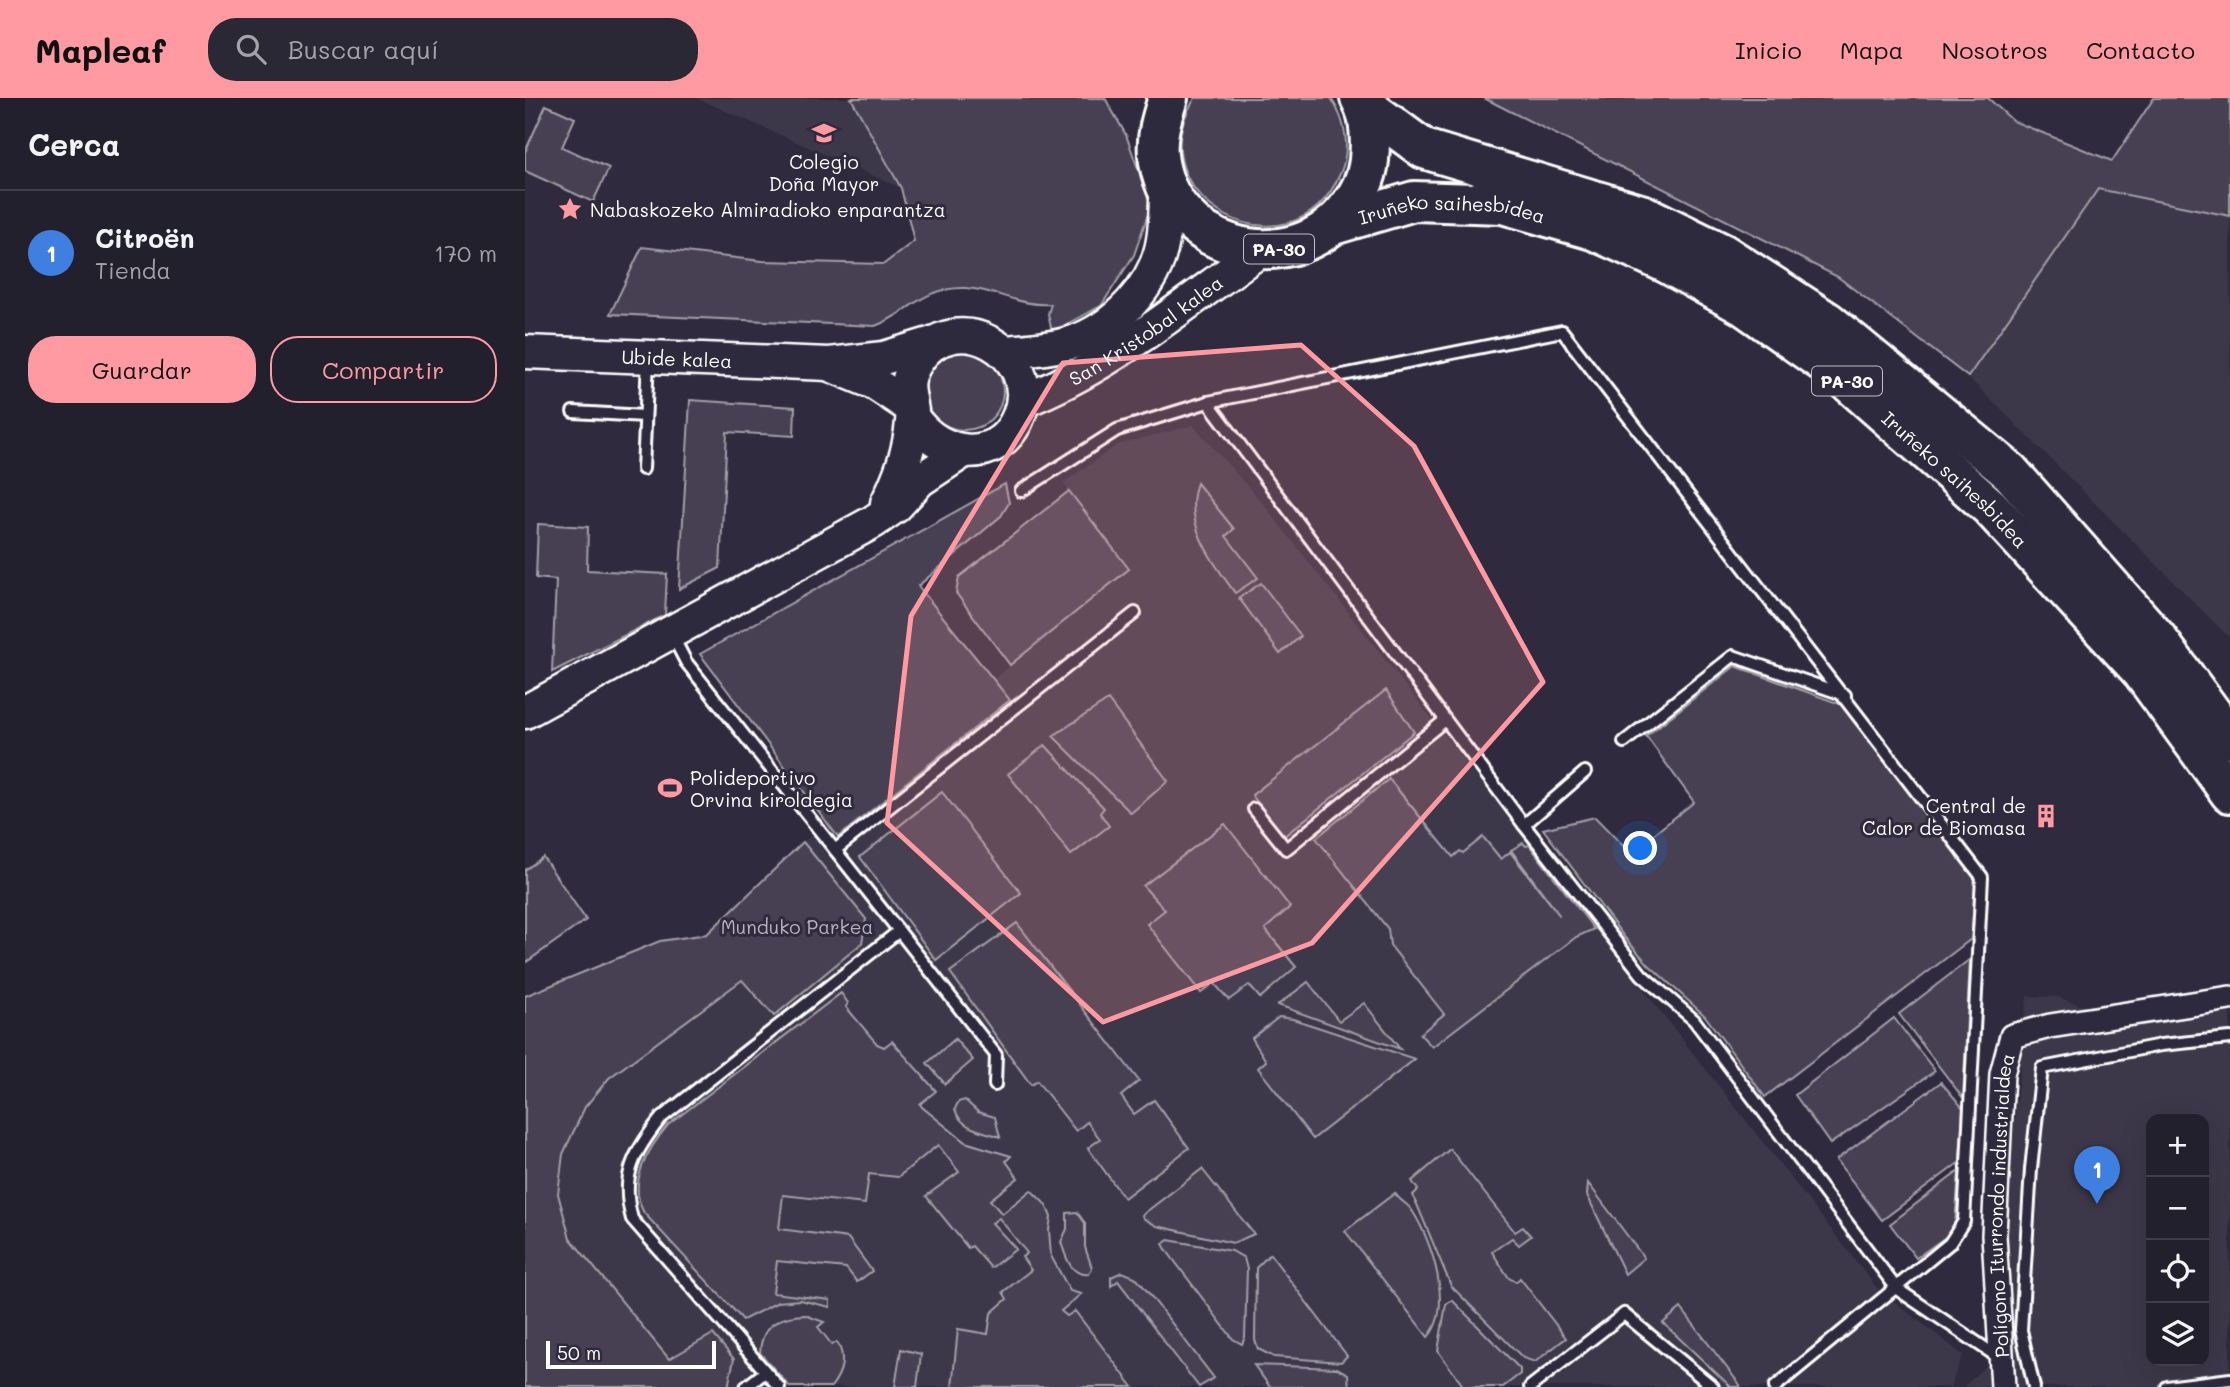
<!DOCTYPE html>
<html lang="es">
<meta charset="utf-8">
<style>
:root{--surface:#23202e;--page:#2b2836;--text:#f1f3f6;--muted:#a3a3aa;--line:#403e4a;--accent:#ff9aa2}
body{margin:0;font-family:Mali,sans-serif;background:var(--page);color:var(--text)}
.controls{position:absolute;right:21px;bottom:21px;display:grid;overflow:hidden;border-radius:14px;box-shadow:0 7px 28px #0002}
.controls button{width:63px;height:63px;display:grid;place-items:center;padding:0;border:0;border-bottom:2px solid var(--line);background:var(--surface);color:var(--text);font:35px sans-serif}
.scale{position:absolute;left:21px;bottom:18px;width:170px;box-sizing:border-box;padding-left:7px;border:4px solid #fff;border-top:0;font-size:19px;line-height:24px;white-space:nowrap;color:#fff;-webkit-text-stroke:5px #2f2a3d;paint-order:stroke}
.you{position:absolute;left:1116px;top:751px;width:24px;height:24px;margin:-18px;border:5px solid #fff;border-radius:50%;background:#1a73e8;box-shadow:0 0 0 10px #1a73e833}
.badge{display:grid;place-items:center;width:46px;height:46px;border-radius:50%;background:var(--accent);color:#fff;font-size:23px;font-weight:700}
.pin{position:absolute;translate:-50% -58px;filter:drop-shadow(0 2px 4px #0008)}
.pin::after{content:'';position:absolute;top:37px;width:24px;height:21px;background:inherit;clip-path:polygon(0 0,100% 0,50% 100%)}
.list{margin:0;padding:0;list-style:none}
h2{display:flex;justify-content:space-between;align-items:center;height:91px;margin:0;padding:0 28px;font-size:30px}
h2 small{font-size:23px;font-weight:400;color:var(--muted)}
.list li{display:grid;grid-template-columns:46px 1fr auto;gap:21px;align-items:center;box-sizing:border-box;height:126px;padding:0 28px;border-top:2px solid var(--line)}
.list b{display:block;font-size:26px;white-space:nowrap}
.list p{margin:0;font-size:23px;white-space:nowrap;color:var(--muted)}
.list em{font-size:23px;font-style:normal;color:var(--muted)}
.actions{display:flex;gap:14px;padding:21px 28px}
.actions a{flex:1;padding:16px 0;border:2px solid var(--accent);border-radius:28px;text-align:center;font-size:24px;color:var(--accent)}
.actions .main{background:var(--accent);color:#111}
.icon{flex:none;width:38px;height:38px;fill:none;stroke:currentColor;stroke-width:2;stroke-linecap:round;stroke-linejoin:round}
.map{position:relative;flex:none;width:1705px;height:1289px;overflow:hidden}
header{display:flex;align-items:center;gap:42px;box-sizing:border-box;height:98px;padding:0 35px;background:var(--accent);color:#111}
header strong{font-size:33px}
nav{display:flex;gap:38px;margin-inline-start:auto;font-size:24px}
.search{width:490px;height:63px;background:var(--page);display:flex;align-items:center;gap:18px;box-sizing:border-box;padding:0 24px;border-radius:28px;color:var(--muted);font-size:26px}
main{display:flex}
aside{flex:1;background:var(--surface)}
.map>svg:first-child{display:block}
</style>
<header>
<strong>Mapleaf</strong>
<div class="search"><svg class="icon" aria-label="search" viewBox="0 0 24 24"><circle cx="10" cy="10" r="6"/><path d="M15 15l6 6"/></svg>Buscar aquí</div>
<nav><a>Inicio</a><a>Mapa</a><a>Nosotros</a><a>Contacto</a></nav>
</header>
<main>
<aside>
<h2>Cerca<small></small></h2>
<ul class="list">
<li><span class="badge" style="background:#3f7fe0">1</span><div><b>Citroën</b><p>Tienda</p></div><em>170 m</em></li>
</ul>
<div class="actions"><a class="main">Guardar</a><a>Compartir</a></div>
</aside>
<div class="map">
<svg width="1705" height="1289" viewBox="0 0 1705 1289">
<rect width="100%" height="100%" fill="#2f2a3d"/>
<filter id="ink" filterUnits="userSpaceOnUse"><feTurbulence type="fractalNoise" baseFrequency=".0143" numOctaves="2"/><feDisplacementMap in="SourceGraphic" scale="14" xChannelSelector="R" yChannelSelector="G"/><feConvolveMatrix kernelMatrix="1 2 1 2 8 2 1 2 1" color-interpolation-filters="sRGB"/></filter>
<g filter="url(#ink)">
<g fill="#3c3749" fill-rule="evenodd">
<polygon points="171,0 326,0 376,90"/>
<polygon points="1573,91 1705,118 1705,540 1443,279"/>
<polygon points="668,327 740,408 1352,1190 1438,1257 1425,1289 203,1289 208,1276 144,1261 45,1140 33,1096 38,1056 60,1009 84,980 217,882 341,821 278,744 302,725 313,739 484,602 468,582 604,471 538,385 592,347"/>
<path d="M 1502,898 L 1532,899 L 1572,913 L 1705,909 L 1705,1289 L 1438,1289 L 1466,1263 ZM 1626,1021 L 1679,1021 L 1679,1263 L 1626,1263 Z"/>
</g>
<g fill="#464152" stroke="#a2a0a8" stroke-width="2">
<path d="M 326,0 L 580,0 L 601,37 L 626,107 L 609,157 L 576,208 L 527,234 L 523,216 L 526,206 C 495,209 470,191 440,190 C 396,189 384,216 350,228 L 85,216 L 117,149 L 237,163 L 359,166 L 389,143 L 376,90 Z"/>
<path d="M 670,0 L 806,0 C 821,23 826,51 815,76 C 767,187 605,100 670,0 Z"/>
<polygon points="959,0 1463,0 1488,23 1587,63 1629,0 1705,0 1705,118 1573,91 1443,279 1313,179"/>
<polygon points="21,7 50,20 37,49 84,70 68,104 0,73 0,54"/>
<circle cx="439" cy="293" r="39"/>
<polygon points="165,302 270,309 269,338 202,334 195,470 154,491"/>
<path d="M 672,385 L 709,431 L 701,438 L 733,480 L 710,495 C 689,466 657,425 672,385 Z"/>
<polygon points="480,386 484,405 476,418 393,488 485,602 313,739 175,556"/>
<polygon points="544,393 604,471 485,567 431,495 434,479"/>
<polygon points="13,426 63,429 62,472 142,476 140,517 27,574 31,482 11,480"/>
<polygon points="736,485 776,538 755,556 714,500"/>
<polygon points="1210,568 1318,607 1451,780 1446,841 1240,999 1180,918 1124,867 1100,840 1018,731 1070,719 1105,755 1169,704 1121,638"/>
<polygon points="861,592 889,634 758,739 727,697"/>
<polygon points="583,602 643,683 606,715 528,638"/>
<polygon points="520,647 579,710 575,715 584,728 546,757 483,676"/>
<polygon points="864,681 928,759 935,753 938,755 958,739 976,761 985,754 1035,818 986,752 998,745 1001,748 1004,747 1069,831 1051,839 907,949 895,936 919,916 865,847 863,831 791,740"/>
<polygon points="417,694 496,795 411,862 335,759"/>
<polygon points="700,726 765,809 740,831 771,869 735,900 724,887 704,902 689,885 676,895 622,826 640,812 618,788"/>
<polygon points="278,744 341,821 337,845 249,918 217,882 84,980 60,1009 38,1056 33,1096 45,1140 144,1261 188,1236 209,1261 203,1289 0,1289 0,898 135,843 182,836"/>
<polygon points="18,759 61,822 0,865 0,772"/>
<polygon points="492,825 614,983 596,998 609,1016 629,1002 664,1050 599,1100 563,1050 575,1041 562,1024 551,1033 512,983 506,987 425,874"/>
<polygon points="1445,861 1438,1000 1374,916"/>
<polygon points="783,884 814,923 839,905 875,951 753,907"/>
<path d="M 316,895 L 323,905 L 321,909 L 352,946 L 359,949 L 367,943 L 411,993 L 395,1006 L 397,1009 L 440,1044 L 486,1058 L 481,1063 L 493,1080 L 465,1102 L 477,1116 L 506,1092 L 521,1107 L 526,1119 L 524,1132 L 526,1158 L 545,1193 L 556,1196 L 536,1213 L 542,1218 L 550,1213 L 608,1289 L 427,1289 L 433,1231 L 463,1236 L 466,1215 L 482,1201 L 478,1194 L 506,1172 L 497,1159 L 502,1155 L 474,1120 L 467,1125 L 491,1151 L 466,1170 L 447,1148 L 443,1150 L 401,1098 L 434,1074 L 413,1047 L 373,1079 L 344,1076 L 340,1106 L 258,1097 L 254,1131 L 323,1140 L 347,1173 L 332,1184 L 321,1170 L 252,1163 L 248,1195 L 305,1202 L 305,1209 L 275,1202 L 253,1204 L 218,1222 L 119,1115 C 102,1084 123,1051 143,1027 Z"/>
<polygon points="754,919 768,921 890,961 788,1041 733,970 741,963 727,940"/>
<polygon points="1369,920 1410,973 1305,1046 1270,997"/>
<polygon points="430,941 448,962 420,986 402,965"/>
<polygon points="1416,984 1438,1010 1435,1064 1357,1122 1311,1062"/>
<path d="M 440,1002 L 453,1014 L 470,1019 L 475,1039 C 461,1033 436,1033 430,1011 L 433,1004 Z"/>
<polygon points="925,1051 990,1134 998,1129 1006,1138 994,1147 987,1140 967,1154 984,1180 991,1184 995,1180 1041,1240 1010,1264 998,1260 926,1188 888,1097 893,1092 887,1083"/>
<polygon points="677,1071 729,1136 708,1145 632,1128 618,1120 617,1117"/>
<polygon points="1434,1073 1430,1127 1426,1135 1391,1160 1365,1126"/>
<polygon points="1063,1085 1119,1160 1100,1176 1062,1097"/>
<path d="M 870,1095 C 875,1104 883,1105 888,1114 C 907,1144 929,1209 903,1239 L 820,1133 Z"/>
<path d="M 552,1114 L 560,1125 L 560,1149 L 567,1170 L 564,1176 C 545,1178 541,1159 536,1144 L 542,1131 L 542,1115 Z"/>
<polygon points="643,1142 707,1153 719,1160 722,1171 720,1239 717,1246 708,1241 642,1153 638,1146"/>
<polygon points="745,1156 820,1255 822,1258 816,1264 749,1259 733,1251 730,1242 731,1170"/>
<polygon points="597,1174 610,1179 618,1188 689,1280 674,1289 593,1183 586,1188 586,1179"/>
<polygon points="927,1202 995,1271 995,1276 978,1289 939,1289 913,1253 921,1206"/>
<polygon points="1156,1210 1215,1287 1215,1289 1206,1289 1138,1225"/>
<path d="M 280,1217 L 299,1224 L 293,1229 L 307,1247 L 312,1244 C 321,1259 317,1275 306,1289 L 265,1289 L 235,1255 C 236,1227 254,1218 280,1217 Z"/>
<polygon points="376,1251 396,1256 392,1289 370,1289"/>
<polygon points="729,1267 812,1270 823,1276 824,1289 745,1289"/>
</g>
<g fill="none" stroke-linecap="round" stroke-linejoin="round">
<g stroke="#fff" stroke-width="16">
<g id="lane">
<polyline points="683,304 999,727 1060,674"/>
<polyline points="48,314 120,318"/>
<polyline points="118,371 123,262"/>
<polyline points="496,393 592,332 683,304 1037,233 1457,779 1439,1123 1425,1145 1250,1289"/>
<polyline points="147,537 161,564 310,752"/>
<polyline points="1099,644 1208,558 1320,597"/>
<polyline points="729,711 761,751 919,623"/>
<polyline points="999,727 1117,877 1169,922 1372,1191 1476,1261"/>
<polyline points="374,833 471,957 470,987"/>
<polyline points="221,1289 240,1274"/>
<path d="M 254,1289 L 107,1121 C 95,1078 109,1054 136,1020 L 374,833 L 310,752 L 610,515"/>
<polyline points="1005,1289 1099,1216 1188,1289"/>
<polyline points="1509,1289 1496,1232 1506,1071 1517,970 1636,947 1705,940"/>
<polyline points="1642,1289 1705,1281"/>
</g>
</g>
<g stroke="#fff" stroke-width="28">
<g id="street">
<path id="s1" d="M 1478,1289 L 1469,1137 L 1477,976 L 1487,938 L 1525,928 L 1705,900"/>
</g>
</g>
<g stroke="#fff" stroke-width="37">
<g id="secondary">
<path id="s2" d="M 0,254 L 304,266 L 359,260 L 411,244"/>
<path d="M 482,254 C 503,252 525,251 545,245 C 589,231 631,188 638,142 C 641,125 640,106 642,89"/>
<polyline points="305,267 349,285 384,308"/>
<path id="s3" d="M 498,303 C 586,269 659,205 736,152"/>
<path d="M 362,405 C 375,378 384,355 387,324 C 390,301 374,291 392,263 C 429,205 518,255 494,317 C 474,369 414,359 388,320"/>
<polyline points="0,614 348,424 371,408 395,382 439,353"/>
</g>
</g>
<g stroke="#fff" stroke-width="44">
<g id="highway">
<path d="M 643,0 C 637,19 631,37 633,57 C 643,150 760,183 819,115 C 832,100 842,82 844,62 C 846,41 846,19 835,0"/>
<polyline points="839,7 899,51 1119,117 1197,155 1303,224 1485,374 1631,539 1705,640"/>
<path id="s4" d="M 808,127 L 889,103 L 978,106 L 1068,132 L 1143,166 L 1219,208 L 1311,273 L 1465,409 L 1617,574 L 1705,695"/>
</g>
</g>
<use href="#lane" stroke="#2f2a3d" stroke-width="10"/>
<use href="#street" stroke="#2f2a3d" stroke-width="23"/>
<use href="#secondary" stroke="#2f2a3d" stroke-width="32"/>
<use href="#highway" stroke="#2f2a3d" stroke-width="38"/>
</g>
</g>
<path fill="#ff9aa2" fill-opacity="0.2" stroke="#ff9aa2" stroke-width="5" stroke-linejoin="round" d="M 776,247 L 889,348 L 1018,584 L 787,845 L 578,924 L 362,725 L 386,518 L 538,265 Z"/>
<defs>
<g id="school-bare" transform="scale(1.89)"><path d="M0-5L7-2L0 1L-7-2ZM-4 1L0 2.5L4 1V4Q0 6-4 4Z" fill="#ff9aa2" stroke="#2f2a3d" stroke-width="2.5" paint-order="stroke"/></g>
<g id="sight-bare" transform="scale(1.89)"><path d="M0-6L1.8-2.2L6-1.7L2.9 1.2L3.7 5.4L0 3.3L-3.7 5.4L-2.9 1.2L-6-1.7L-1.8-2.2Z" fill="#ff9aa2" stroke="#2f2a3d" stroke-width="2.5" paint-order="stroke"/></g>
<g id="stadium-bare" transform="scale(1.89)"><path d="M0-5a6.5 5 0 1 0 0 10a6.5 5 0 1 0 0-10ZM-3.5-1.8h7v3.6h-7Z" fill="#ff9aa2" stroke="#2f2a3d" stroke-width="2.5" paint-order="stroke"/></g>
<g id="building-bare" transform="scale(1.89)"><path d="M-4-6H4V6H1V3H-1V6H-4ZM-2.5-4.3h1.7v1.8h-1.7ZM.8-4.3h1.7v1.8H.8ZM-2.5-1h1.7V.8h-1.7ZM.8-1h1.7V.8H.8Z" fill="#ff9aa2" stroke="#2f2a3d" stroke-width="2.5" paint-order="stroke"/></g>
</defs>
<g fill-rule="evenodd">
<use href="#school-bare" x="299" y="35"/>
<use href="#sight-bare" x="45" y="111"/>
<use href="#stadium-bare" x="145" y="690"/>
<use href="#building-bare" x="1521" y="718"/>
</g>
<g text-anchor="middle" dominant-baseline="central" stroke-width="6" stroke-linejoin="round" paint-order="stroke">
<g fill="#2f2a3d" stroke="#c1bfc5" stroke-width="2">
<rect x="719" y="136.5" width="70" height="29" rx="5"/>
<rect x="1287" y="268.5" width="70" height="29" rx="5"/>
</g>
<g font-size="18" font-weight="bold" fill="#fff">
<text x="754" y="151">PA-30</text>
<text x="1322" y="283">PA-30</text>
</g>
<g font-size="19" fill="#fff" stroke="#2f2a3d" text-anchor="start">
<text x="299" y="63" text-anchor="middle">Colegio<tspan x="299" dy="22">Doña Mayor</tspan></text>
<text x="65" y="111">Nabaskozeko Almiradioko enparantza</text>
<text x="165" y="679">Polideportivo<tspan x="165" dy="22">Orvina kiroldegia</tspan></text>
<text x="1501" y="707" text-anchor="end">Central de<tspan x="1501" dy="22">Calor de Biomasa</tspan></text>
</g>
<g font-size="19" fill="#fff" stroke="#2f2a3d">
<text stroke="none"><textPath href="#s4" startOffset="122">Iruñeko saihesbidea</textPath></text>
<text stroke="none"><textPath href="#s3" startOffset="142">San Kristobal kalea</textPath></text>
<text stroke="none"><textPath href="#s2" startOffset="152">Ubide kalea</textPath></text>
<text stroke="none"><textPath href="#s4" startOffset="710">Iruñeko saihesbidea</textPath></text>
<text stroke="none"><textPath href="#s1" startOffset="182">Polígono Iturrondo industrialdea</textPath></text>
</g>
<g font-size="19" fill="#b5b3ba" stroke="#2f2a3d">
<text x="272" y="828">Munduko Parkea</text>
</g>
</g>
</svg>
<div class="controls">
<button>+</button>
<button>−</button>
<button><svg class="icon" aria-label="locate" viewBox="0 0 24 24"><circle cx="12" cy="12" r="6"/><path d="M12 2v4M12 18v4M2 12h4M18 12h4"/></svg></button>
<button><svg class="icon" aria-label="layers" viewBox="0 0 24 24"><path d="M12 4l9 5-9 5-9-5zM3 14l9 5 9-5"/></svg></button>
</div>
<div class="scale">50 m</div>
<div class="you"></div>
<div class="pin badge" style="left:1572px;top:1106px;background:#3f7fe0">1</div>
</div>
</main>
